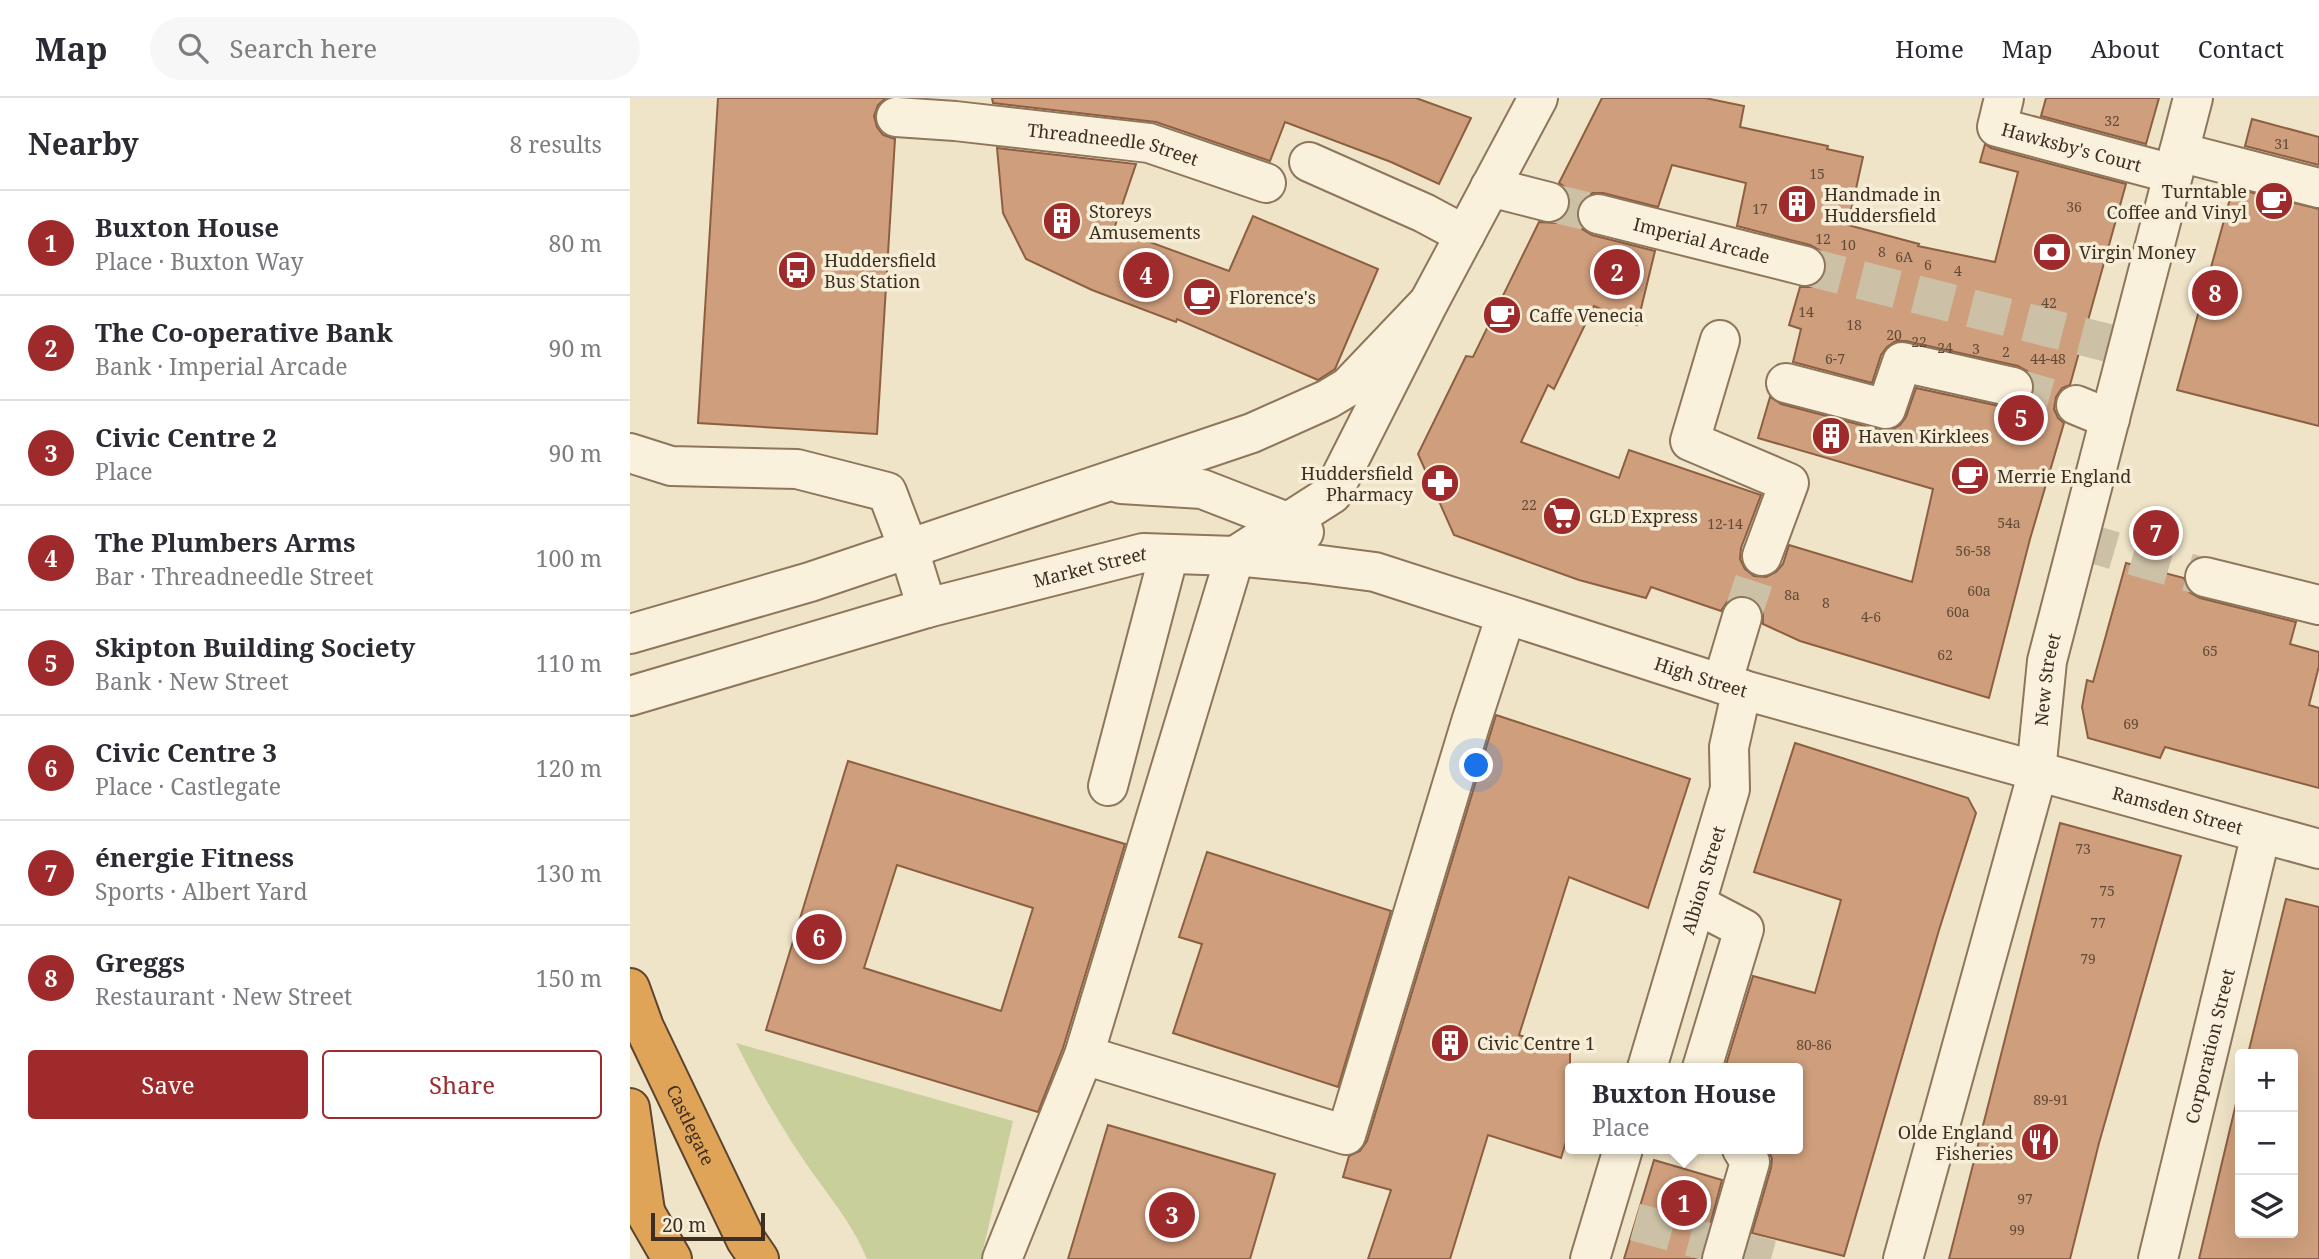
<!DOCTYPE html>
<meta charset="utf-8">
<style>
:root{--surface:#fff;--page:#f7f7f7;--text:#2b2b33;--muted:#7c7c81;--line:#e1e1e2;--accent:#9e2a2b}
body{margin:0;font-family:"Noto Serif",serif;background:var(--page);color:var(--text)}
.controls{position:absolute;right:21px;bottom:21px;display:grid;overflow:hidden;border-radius:7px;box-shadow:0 7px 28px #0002}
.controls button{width:63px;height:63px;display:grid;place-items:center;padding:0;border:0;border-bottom:2px solid var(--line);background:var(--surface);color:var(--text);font:35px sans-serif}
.scale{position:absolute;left:21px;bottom:18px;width:114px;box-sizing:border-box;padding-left:7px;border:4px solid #3d2e20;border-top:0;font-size:19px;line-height:24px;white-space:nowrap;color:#3d2e20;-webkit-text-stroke:5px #f7eed8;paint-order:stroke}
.you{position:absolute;left:847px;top:668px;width:24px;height:24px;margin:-18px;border:5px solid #fff;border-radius:50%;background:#1a73e8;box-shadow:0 0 0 10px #1a73e833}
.badge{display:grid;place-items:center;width:46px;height:46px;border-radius:50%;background:var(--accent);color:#fff;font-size:23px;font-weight:700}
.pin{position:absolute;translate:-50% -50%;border:4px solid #fff;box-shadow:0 2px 7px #0006}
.popup{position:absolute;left:935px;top:965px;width:238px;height:91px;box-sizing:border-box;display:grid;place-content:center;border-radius:7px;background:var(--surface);filter:drop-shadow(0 2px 5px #0005);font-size:23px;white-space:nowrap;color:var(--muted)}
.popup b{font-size:26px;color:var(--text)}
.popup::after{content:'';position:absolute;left:50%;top:100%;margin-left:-14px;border:14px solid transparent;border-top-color:var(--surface)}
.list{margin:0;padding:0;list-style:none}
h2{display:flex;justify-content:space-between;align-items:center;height:91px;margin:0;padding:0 28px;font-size:30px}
h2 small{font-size:23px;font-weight:400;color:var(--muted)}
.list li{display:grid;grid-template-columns:46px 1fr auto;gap:21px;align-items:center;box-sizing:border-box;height:105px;padding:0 28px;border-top:2px solid var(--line)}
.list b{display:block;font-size:26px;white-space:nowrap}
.list p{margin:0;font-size:23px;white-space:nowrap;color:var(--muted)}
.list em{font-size:23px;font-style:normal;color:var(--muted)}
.actions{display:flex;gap:14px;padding:21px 28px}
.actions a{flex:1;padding:16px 0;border:2px solid var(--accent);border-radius:7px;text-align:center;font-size:24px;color:var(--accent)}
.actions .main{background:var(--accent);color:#fff}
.icon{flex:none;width:38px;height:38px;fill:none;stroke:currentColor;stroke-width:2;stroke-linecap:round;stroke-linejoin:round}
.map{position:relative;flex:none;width:1689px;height:1161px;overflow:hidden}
header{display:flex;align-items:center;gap:42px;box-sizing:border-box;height:98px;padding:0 35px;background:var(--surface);border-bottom:2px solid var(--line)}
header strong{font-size:33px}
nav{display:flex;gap:38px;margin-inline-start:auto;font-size:24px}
.search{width:490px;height:63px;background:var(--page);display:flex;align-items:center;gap:18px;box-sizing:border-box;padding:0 24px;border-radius:38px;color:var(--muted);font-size:26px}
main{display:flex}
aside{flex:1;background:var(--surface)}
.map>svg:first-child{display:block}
</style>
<header>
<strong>Map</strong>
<div class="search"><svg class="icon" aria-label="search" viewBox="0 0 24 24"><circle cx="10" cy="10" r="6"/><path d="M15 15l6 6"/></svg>Search here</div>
<nav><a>Home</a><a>Map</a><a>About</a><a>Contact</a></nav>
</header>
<main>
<aside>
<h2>Nearby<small>8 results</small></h2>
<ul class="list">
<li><span class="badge">1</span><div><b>Buxton House</b><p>Place · Buxton Way</p></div><em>80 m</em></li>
<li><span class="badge">2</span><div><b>The Co-operative Bank</b><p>Bank · Imperial Arcade</p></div><em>90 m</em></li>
<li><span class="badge">3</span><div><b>Civic Centre 2</b><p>Place</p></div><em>90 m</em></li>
<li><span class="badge">4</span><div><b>The Plumbers Arms</b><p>Bar · Threadneedle Street</p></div><em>100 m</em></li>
<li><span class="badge">5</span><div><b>Skipton Building Society</b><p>Bank · New Street</p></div><em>110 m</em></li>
<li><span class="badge">6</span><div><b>Civic Centre 3</b><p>Place · Castlegate</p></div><em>120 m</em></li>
<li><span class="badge">7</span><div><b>énergie Fitness</b><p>Sports · Albert Yard</p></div><em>130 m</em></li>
<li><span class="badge">8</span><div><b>Greggs</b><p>Restaurant · New Street</p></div><em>150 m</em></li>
</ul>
<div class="actions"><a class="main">Save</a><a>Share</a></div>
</aside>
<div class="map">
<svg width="1689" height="1161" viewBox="0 0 1689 1161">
<rect width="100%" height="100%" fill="#f0e4c8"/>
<path fill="#c9cf9b" d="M 106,945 L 383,1023 L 351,1161 L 237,1161 C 222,1124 195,1094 173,1061 C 148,1024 126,985 106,945 Z"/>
<g fill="#cf9f7d" stroke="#8d5f41" stroke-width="2" fill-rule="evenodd">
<polygon points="88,0 256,0 248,7 244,18 247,29 253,37 265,41 247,336 68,325"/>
<polygon points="362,0 786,0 841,20 809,86 761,64 655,24 640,63 526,24 363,5"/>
<path d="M 972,0 L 1075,0 L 1114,8 L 1110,29 L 1198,48 L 1197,51 L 1233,59 L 1218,127 L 1289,146 L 1288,148 L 1365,164 L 1388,74 L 1350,64 L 1355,46 L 1361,50 L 1496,86 L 1440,287 L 1432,290 L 1426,299 L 1424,311 L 1428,320 L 1434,325 L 1400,441 L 1359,600 L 1170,543 L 1133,526 L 1133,513 L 1128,505 L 1119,498 L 1106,498 L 1097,504 L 1091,513 L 1021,489 L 1016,500 L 949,482 L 824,437 L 788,356 L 836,258 L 843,259 L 909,124 L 926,125 L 934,120 L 940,110 L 940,97 L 935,89 L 929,85 ZM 1042,67 L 1116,85 L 1107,128 L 1180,147 L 1191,153 L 1196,163 L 1196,174 L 1190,184 L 1182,189 L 1170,189 L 1159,227 L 1171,231 L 1163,264 L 1242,285 L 1251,257 L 1257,249 L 1266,243 L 1276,243 L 1388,268 L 1397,273 L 1404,282 L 1404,294 L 1399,304 L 1389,310 L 1378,310 L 1286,290 L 1276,319 L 1270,327 L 1261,332 L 1250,332 L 1151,306 L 1140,299 L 1128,340 L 1303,391 L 1282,484 L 1159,447 L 1153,466 L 1146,474 L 1136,479 L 1124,478 L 1115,471 L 1110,461 L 1111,450 L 1131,397 L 999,352 L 989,380 L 891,344 L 918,287 L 924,291 L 964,208 L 1007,227 L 1025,153 L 962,137 L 952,131 L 947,123 L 947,110 L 953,100 L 963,95 L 973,95 L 1028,109 Z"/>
<polygon points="1416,0 1529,0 1516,46 1411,18"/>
<polygon points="1622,21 1689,39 1689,67 1615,48"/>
<polygon points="367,50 506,66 484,131 599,173 623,118 748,171 705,271 688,282 547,221 546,224 462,192 396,161 373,115"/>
<polygon points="1603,90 1689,111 1689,328 1547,292"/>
<polygon points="1496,465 1554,480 1559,494 1570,500 1666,524 1660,546 1689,554 1689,568 1679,607 1689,610 1689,690 1535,649 1530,660 1458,640 1452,609 1457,582 1463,584"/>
<polygon points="866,617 1060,681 1018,810 939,779 889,937 940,953 940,1031 931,1060 858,1037 820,1161 738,1161 761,1092 713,1079 719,1058 730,1053 737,1043"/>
<polygon points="1165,645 1338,700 1346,715 1309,832 1214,1158 1122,1135 1141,1070 1142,1061 1138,1051 1168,1051 1168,970 1095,970 1123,878 1185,895 1211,802 1124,774"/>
<path d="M 218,663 L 495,746 L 433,950 L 408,1014 L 136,932 ZM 267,767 L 403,810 L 371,913 L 234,870 Z"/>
<polygon points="1430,725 1551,758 1469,1045 1440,1161 1319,1161"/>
<polygon points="577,754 761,813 708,989 543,935 572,846 549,839"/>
<polygon points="1656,801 1689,809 1689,1161 1569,1161 1610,989 1610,1135 1663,1135 1663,956 1618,956"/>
<polygon points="478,1027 645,1076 620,1161 438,1161"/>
<polygon points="1024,1062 1092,1082 1071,1161 994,1161"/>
</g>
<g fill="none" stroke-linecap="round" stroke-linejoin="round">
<g stroke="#ccc0a6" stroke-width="38" stroke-dasharray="38 19" stroke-linecap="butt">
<polyline points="919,104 968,116"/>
<polyline points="1175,168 1498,250"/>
<polyline points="1383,289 1446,307"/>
<polyline points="1448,442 1575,479"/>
<polyline points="1112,519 1132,458"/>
<polyline points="1005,1124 1141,1161"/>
</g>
<g stroke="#8d765c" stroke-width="42">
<g id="minor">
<path id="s1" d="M 1374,0 L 1367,29 L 1543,76"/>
<path id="s2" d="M 266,19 L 325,23 L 519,45 L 636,85"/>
<polyline points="1549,54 1689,90"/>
<polyline points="679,64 794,115 835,137"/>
<polyline points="860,89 919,104"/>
<path id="s3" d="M 968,116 L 1175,168"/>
<polyline points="1090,242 1060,343 1159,385 1132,458"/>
<polyline points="1156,285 1256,311 1272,264 1383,289"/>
<polyline points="1446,307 1480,321"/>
<polyline points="0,355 41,368 167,371 257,394 279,452 297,510"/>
<polyline points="491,386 572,391 657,424 674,434"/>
<polyline points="605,458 702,396 799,204 908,0"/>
<polyline points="1575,479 1689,507"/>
<polyline points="0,536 180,484 622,335 698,301 718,289 799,204"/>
<polyline points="1092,586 1112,519"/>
<path id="s4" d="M 0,598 L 297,510 L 513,455 L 605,458 L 676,465 L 745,474 L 1092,586 L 1689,751"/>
<polyline points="478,688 539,456"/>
<polyline points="1066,806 1114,831 1072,970"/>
<polyline points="454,957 716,1037 841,624 876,517"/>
<path id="s5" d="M 1017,970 L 1100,691 L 1099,649 L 1112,591"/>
<polyline points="372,1161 454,957 605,458"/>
<polyline points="960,1161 993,1051"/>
<polyline points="1092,1161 1120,1064 1112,1051"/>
<path id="s6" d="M 1273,1161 L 1405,684 L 1417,563 L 1563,0"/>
<path id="s7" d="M 1528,1161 L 1631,736"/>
</g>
</g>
<g stroke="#5b4430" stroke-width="42">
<g id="highway">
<path id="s8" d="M 0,890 L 14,929 L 116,1142 L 129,1161"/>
<polyline points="0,1010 15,1113"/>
<polyline points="1,1090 42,1161"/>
</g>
</g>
<use href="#minor" stroke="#faf1dc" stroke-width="38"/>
<use href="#highway" stroke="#e0a458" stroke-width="38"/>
</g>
<defs>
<g id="cafe-disc" transform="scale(2.0125)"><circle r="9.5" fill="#9e2a2b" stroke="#f7eed8"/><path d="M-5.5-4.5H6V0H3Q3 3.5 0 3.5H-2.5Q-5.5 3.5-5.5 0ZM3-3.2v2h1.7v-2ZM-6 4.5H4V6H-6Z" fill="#fff"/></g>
<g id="building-disc" transform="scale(2.0125)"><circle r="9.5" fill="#9e2a2b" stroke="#f7eed8"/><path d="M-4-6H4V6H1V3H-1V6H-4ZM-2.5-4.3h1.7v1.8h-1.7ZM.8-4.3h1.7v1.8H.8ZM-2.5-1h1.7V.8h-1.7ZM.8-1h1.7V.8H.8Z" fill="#fff"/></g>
<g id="bank-disc" transform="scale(2.0125)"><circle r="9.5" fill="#9e2a2b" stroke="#f7eed8"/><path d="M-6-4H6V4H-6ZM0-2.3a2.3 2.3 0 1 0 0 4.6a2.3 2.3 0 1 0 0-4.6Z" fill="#fff"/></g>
<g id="bus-disc" transform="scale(2.0125)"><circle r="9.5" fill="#9e2a2b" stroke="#f7eed8"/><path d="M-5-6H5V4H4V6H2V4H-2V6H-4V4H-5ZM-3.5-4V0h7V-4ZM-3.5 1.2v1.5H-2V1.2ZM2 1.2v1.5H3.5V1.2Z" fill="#fff"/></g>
<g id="pharmacy-disc" transform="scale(2.0125)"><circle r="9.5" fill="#9e2a2b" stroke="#f7eed8"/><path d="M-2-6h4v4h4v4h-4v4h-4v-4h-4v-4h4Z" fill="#fff"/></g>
<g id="supermarket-disc" transform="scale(2.0125)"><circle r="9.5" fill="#9e2a2b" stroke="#f7eed8"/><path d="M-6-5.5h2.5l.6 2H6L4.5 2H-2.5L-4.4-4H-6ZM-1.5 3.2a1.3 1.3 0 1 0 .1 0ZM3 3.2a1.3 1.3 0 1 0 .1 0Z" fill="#fff"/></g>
<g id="restaurant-disc" transform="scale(2.0125)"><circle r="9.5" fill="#9e2a2b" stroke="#f7eed8"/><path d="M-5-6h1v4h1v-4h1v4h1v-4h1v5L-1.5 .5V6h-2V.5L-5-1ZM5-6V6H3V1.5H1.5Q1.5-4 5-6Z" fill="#fff"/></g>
</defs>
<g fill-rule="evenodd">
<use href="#cafe-disc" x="1644" y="103"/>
<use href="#building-disc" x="1167" y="106"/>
<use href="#building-disc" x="432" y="123"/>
<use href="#bank-disc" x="1422" y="154"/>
<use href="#bus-disc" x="167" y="172"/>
<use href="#cafe-disc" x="572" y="199"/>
<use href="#cafe-disc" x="872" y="217"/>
<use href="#building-disc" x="1201" y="338"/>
<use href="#cafe-disc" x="1340" y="378"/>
<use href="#pharmacy-disc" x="810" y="385"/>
<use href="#supermarket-disc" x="932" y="418"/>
<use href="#building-disc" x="820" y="945"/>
<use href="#restaurant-disc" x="1410" y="1044"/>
</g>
<g text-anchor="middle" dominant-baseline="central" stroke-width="7" stroke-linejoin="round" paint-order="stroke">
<g font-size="14" fill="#624a37">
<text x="1482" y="22">32</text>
<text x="1652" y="45">31</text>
<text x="1187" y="75">15</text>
<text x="1444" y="108">36</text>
<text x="1130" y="110">17</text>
<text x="1193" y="140">12</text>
<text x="1218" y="146">10</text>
<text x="1252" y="153">8</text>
<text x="1274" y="158">6A</text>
<text x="1298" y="166">6</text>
<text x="1328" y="172">4</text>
<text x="1419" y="204">42</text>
<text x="1176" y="213">14</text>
<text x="1224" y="226">18</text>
<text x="1264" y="236">20</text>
<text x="1289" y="243">22</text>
<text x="1315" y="249">24</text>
<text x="1346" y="250">3</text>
<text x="1376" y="253">2</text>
<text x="1205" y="260">6-7</text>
<text x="1418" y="260">44-48</text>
<text x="899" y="406">22</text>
<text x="1379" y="424">54a</text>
<text x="1095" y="425">12-14</text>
<text x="1343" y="452">56-58</text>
<text x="1349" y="492">60a</text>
<text x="1162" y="496">8a</text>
<text x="1196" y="504">8</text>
<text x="1328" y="513">60a</text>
<text x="1241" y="518">4-6</text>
<text x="1580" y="552">65</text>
<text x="1315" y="556">62</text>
<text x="1501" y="625">69</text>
<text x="1453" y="750">73</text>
<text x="1477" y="792">75</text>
<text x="1468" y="824">77</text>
<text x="1458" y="860">79</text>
<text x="1184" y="946">80-86</text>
<text x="1421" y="1001">89-91</text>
<text x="1395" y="1100">97</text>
<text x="1387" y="1131">99</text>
</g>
<g font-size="18" fill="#3d2e20" stroke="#f7eed8">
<text stroke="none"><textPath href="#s2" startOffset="219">Threadneedle Street</textPath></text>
<text stroke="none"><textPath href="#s1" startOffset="107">Hawksby's Court</textPath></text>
<text stroke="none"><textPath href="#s3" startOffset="107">Imperial Arcade</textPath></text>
<text stroke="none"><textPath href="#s4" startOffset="478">Market Street</textPath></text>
<text stroke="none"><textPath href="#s4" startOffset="1108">High Street</textPath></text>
<text stroke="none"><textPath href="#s6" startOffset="598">New Street</textPath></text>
<text stroke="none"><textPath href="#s4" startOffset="1603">Ramsden Street</textPath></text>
<text stroke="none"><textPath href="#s5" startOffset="196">Albion Street</textPath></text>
<text stroke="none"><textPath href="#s7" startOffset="219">Corporation Street</textPath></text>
<text stroke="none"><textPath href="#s8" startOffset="150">Castlegate</textPath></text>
</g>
<g font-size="18" fill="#3d2e20" stroke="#f7eed8" text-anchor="start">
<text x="1617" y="93" text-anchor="end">Turntable<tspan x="1617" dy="21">Coffee and Vinyl</tspan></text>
<text x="1194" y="96">Handmade in<tspan x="1194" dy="21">Huddersfield</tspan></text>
<text x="459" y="113">Storeys<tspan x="459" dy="21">Amusements</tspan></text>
<text x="1449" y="154">Virgin Money</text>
<text x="194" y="162">Huddersfield<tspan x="194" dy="21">Bus Station</tspan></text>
<text x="599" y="199">Florence's</text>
<text x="899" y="217">Caffe Venecia</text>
<text x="1228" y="338">Haven Kirklees</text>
<text x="783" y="375" text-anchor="end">Huddersfield<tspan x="783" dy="21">Pharmacy</tspan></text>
<text x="1367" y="378">Merrie England</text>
<text x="959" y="418">GLD Express</text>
<text x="847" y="945">Civic Centre 1</text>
<text x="1383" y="1034" text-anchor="end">Olde England<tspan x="1383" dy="21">Fisheries</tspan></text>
</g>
</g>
</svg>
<div class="controls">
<button>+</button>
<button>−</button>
<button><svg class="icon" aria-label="layers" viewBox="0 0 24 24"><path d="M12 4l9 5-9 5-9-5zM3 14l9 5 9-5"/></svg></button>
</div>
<div class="scale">20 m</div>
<div class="you"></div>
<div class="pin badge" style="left:1054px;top:1105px">1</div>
<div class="popup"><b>Buxton House</b>Place</div>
<div class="pin badge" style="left:987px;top:174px">2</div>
<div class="pin badge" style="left:542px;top:1117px">3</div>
<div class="pin badge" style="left:516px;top:177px">4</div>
<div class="pin badge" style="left:1391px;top:320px">5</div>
<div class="pin badge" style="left:189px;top:839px">6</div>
<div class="pin badge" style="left:1526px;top:435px">7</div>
<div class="pin badge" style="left:1585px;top:195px">8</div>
</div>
</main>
